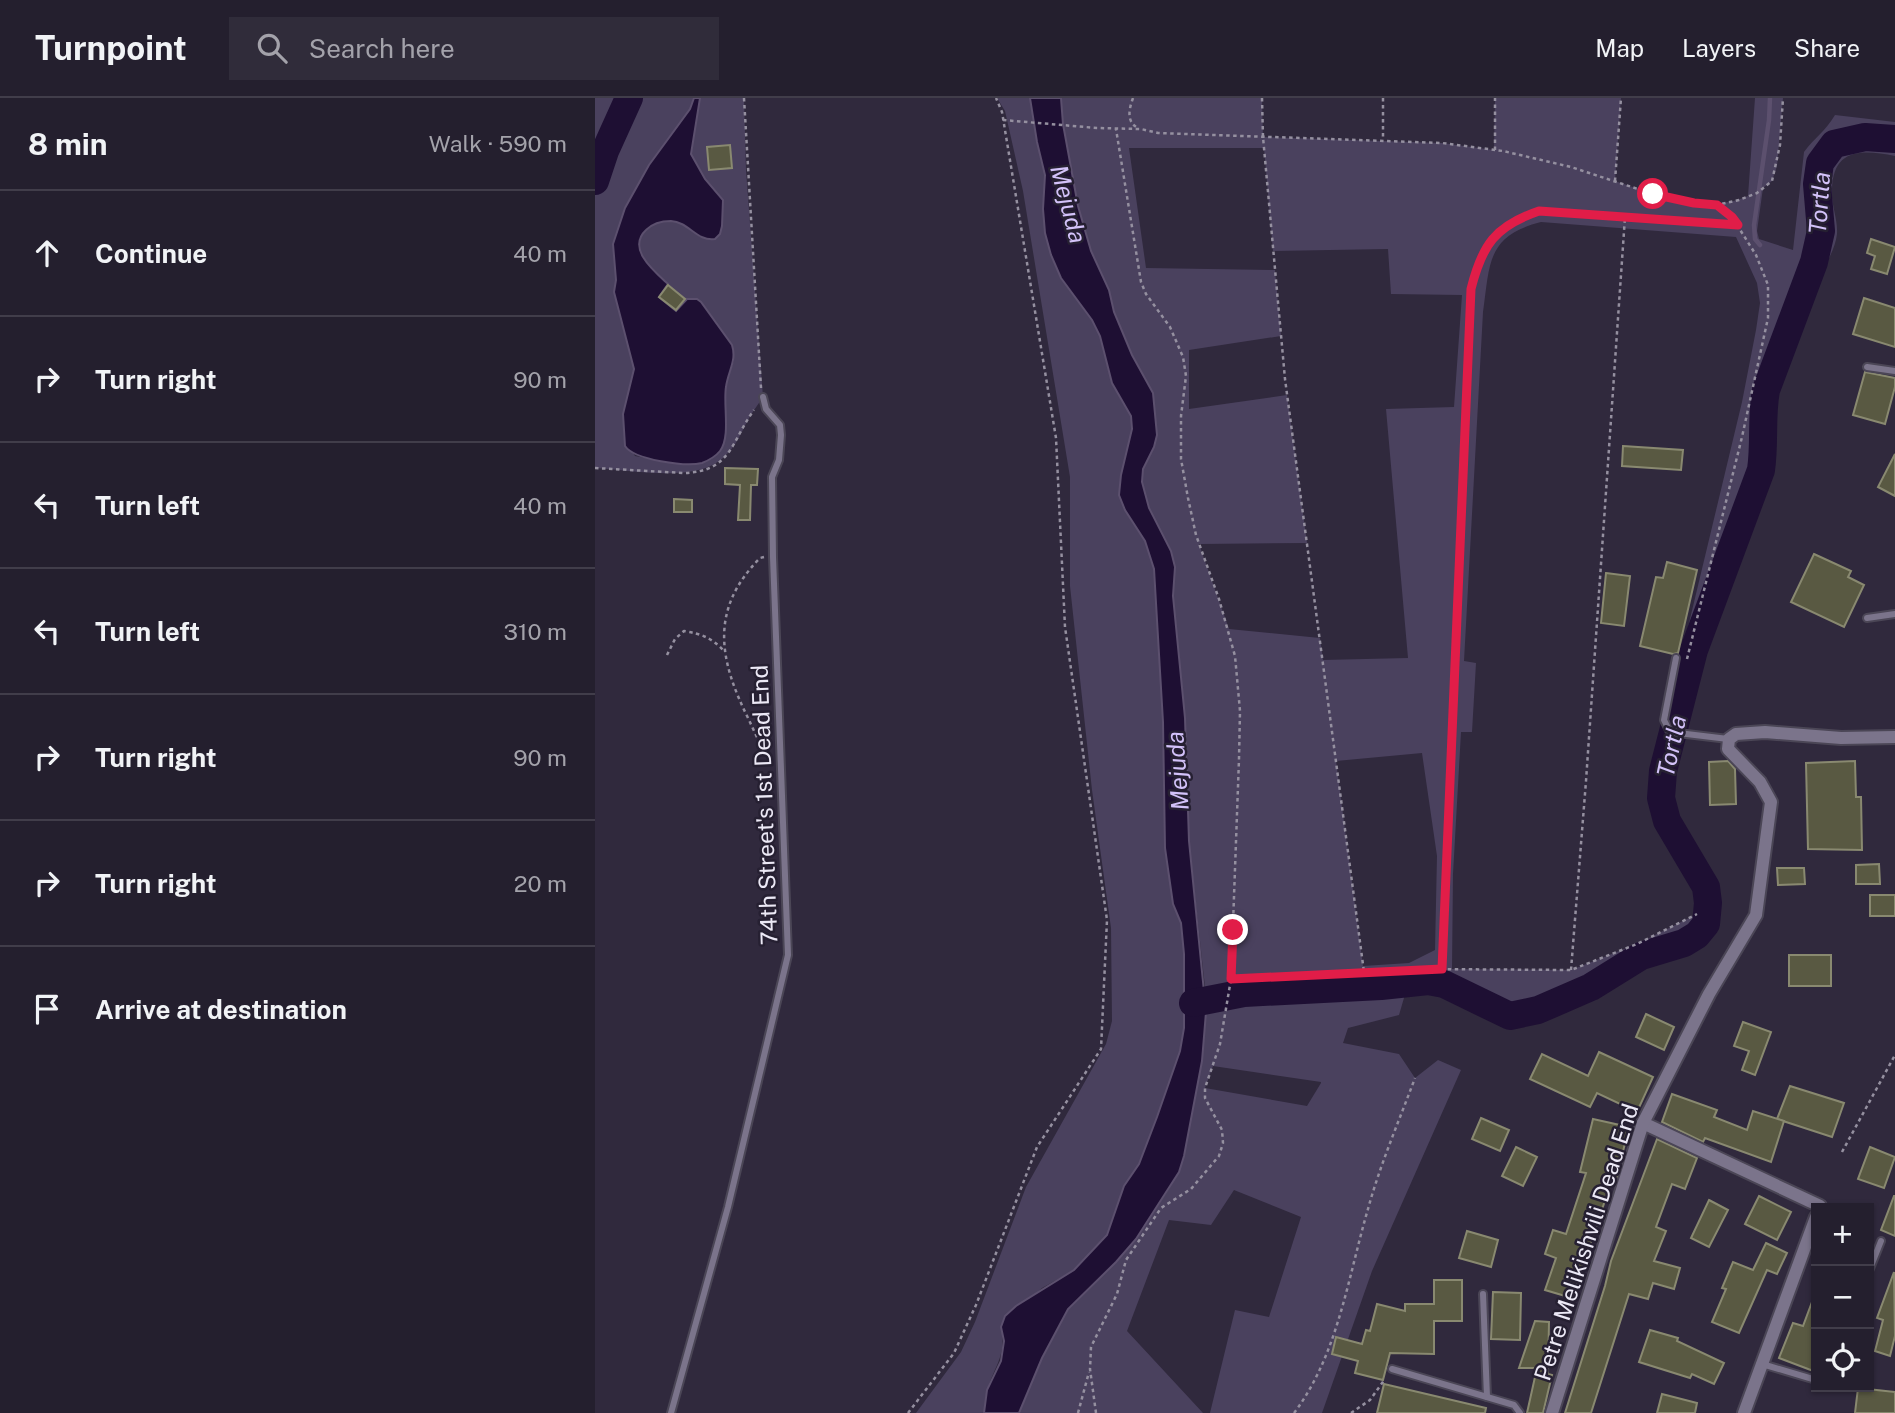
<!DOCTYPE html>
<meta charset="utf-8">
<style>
:root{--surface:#241f2e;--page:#302c3a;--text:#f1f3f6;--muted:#a3a2aa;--line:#413d4a}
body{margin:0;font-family:"Public Sans",sans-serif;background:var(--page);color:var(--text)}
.controls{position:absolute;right:21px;bottom:21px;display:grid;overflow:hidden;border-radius:0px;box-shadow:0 2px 5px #0004}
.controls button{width:63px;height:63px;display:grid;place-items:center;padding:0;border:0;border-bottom:2px solid var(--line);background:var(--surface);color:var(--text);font:35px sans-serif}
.stop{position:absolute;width:21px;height:21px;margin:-16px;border:5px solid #e11d48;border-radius:50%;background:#fff}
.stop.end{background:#e11d48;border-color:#fff;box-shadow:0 2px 7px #0008}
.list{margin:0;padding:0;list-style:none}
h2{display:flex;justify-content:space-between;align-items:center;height:91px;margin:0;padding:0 28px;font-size:30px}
h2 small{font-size:23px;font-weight:400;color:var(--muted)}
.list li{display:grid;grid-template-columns:46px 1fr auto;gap:21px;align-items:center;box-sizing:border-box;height:126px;padding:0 28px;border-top:2px solid var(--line)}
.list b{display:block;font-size:26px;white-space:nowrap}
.list em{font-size:23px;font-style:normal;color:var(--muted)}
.icon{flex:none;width:38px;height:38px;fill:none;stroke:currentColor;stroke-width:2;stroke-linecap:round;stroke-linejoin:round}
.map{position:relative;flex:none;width:1300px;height:1315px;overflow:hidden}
header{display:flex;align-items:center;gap:42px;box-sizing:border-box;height:98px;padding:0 35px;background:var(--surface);border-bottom:2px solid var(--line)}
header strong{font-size:33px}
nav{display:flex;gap:38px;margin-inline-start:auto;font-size:24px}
.search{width:490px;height:63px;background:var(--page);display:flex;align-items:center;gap:18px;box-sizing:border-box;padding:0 24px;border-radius:0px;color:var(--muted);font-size:26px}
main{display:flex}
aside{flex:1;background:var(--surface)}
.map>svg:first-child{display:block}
</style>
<header>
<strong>Turnpoint</strong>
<div class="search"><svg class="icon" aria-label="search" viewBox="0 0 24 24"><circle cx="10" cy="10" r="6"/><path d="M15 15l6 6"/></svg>Search here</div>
<nav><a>Map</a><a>Layers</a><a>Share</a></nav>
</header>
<main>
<aside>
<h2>8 min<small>Walk · 590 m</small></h2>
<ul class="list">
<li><svg class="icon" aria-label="ahead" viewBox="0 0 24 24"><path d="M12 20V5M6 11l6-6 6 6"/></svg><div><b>Continue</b></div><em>40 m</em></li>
<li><svg class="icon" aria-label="right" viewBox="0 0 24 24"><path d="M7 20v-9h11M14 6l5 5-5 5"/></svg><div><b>Turn right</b></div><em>90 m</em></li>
<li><svg class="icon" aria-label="left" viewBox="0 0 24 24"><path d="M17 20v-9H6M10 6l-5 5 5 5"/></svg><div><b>Turn left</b></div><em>40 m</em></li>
<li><svg class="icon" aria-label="left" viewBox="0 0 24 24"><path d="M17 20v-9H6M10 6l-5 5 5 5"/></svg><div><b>Turn left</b></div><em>310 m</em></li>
<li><svg class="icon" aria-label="right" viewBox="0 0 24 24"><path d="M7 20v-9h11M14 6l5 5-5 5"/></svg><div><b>Turn right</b></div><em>90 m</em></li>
<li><svg class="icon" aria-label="right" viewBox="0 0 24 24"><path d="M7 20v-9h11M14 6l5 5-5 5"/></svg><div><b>Turn right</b></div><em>20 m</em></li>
<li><svg class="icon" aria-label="arrive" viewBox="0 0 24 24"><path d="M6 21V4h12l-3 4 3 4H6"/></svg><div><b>Arrive at destination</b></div></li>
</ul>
</aside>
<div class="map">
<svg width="1300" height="1315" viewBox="0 0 1300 1315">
<rect width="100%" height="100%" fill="#30293d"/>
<g fill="#4a415e" fill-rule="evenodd">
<path d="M 0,0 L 33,0 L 26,17 L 34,0 L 99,0 L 95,11 L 54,67 L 30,110 L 18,146 L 21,182 L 19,195 L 39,271 L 28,316 L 29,340 L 40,358 L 77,365 L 106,365 L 129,340 L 131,287 L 139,262 L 137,247 L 101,201 L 97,200 L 81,213 L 64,199 L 73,186 C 62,176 44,163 44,146 C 44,129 68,120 82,124 C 91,126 98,133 105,139 L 125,136 L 128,102 C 118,88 100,74 96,56 C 94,45 103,12 105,0 L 149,0 L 151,72 L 168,299 C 163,307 157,314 153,322 C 146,335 141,348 130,358 C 103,386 37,372 0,370 L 0,83 L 7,63 L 0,77 Z"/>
<path d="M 402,0 L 435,0 L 442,44 L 450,77 L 448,111 L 450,135 L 456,157 L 466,180 L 497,221 L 505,238 L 517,285 L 536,318 L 537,331 L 526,377 L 530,412 L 550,443 L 559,471 L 568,624 L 570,750 L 578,806 L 586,825 L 589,856 L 589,930 L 585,953 L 562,1019 L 544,1066 L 529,1088 L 512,1137 L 479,1172 L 447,1190 L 406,1229 C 412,1258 399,1268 392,1293 C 390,1300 390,1308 389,1315 L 321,1315 L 366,1254 L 380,1224 L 431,1089 L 511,946 L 517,923 L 516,830 L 497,692 L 475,488 L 475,379 L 428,93 L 410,13 Z"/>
<path d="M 466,0 L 667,0 L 668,39 L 847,45 L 899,52 L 900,0 L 1026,0 L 1020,83 C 1062,97 1110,117 1153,98 L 1160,0 L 1188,0 L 1182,68 L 1177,83 L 1168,90 L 1162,133 L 1164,141 L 1198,152 L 1209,54 C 1220,39 1230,34 1240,17 L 1300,24 L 1300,58 C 1268,52 1238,49 1237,92 C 1236,107 1243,121 1242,136 C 1240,153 1228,171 1220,186 L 1211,185 L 1171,292 L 1167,314 L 1170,346 L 1166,372 L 1099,552 L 1068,673 L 1066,700 L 1072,723 L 1111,789 L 1113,805 L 1111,826 L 1102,837 L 1089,845 L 1046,858 L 1011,882 L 943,912 L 915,918 L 893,907 L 891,911 L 826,890 L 811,893 L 804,917 L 753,930 L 748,945 L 804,956 L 820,980 L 843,962 L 866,972 L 777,1173 L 727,1315 L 615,1315 L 640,1212 L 674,1219 L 706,1119 L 639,1092 L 616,1127 L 574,1122 L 532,1233 L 608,1315 L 424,1315 L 447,1260 L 473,1211 L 521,1164 L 541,1141 L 574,1091 L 589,1058 L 607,963 L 611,898 L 594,743 L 590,620 L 578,498 L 579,481 L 563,427 L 554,410 L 547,384 L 548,371 L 559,349 L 562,337 L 558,295 L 537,257 L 519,214 L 514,192 L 496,153 L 483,108 L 468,26 ZM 534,50 L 669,50 L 678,153 L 793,151 L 796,196 L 867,197 L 859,309 L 791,311 L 813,560 L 728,562 L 725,540 L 634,531 L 604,446 L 712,445 L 692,297 L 594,311 L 594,252 L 686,238 L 680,172 L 551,170 ZM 946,124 L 1141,139 L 1162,185 L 1165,205 L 1161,232 L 1147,304 L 1083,571 L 1057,696 L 1062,718 L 1103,793 L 1102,816 L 1042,846 L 976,872 L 857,871 L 858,776 L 866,634 L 877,634 L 881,565 L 869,563 L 888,214 C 895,166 891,138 946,124 ZM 827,655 L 842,758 L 840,852 L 814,865 L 768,868 L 741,663 ZM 618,968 L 726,984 L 726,985 L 712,1008 L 610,990 Z"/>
</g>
<g fill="#1e0f33" stroke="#5c506e" stroke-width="2">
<path d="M 99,0 L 105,0 L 96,56 L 110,81 L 128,102 L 127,128 L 125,136 L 120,141 C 102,144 94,124 76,123 C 67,123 57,126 51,132 C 31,151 60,174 73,186 L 64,199 L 81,213 L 92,201 L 102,201 L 106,204 L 137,247 C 142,263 133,273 131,289 C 128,306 136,339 125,353 C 121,358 112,363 107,365 C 91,369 39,362 30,348 L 28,316 L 39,271 L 19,194 L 21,182 L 18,146 L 30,110 L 54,67 L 95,11 Z"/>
<polygon points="435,0 466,0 468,26 483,108 496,153 514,192 519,214 537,257 558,295 562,337 559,349 548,371 547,384 554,410 576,453 580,469 578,498 590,620 594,743 611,914 607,963 589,1058 584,1074 541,1141 521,1164 473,1211 447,1260 424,1315 389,1315 392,1292 406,1263 409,1243 406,1229 410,1218 421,1208 479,1172 512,1137 529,1088 544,1066 562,1019 585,953 589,930 589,856 586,825 578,806 570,750 568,624 559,471 550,443 530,412 524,397 526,377 537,331 536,318 517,285 505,238 497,222 466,180 456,157 450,135 448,111 450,77 442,44"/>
</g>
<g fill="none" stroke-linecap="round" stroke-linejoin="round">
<polyline stroke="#5c506e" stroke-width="4.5" points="1165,147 1160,141 1159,127 1174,22 1175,0"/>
<g stroke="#1e0f33" stroke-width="28">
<polyline points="0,83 10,53 34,0"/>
<path d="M 598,905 L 649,895 L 786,888 L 833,883 L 849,886 L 915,918 L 943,912 L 996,889 L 1046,858 L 1089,845 L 1102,837 L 1111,826 L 1113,805 L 1111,789 L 1072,723 L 1066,700 L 1068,673 L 1099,552 L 1166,372 C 1170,345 1166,319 1171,292 L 1219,164 L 1226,133 L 1222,86 L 1225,65 L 1239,46 L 1270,39 L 1300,41"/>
</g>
</g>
<g fill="#595942" stroke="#898970" stroke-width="2">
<polygon points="135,47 137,70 114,72 112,49"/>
<polygon points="1276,141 1300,149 1292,176 1276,171 1280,158 1272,155"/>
<polygon points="73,187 90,201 81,212 64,199"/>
<polygon points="1269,200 1300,210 1300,249 1258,236"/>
<polygon points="1270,274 1300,280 1300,289 1290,326 1258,317"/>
<polygon points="1028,348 1088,352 1086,372 1027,368"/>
<polygon points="1300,356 1300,398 1283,389"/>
<polygon points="130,370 163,371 162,387 156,387 155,422 143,422 145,387 130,386"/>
<polygon points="79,401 97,402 97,414 79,414"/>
<polygon points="1219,456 1256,473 1253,479 1269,487 1249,529 1196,504"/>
<polygon points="1072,464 1102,472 1083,555 1078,556 1045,548 1061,479 1068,480"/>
<polygon points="1011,475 1035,478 1029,528 1006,525"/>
<polygon points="1133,663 1140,671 1141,706 1115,707 1114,664"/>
<polygon points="1260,663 1261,699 1266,699 1267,752 1213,751 1211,665"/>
<polygon points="1284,766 1285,786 1261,786 1261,767"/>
<polygon points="1182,770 1209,770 1210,786 1183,787"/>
<rect x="1275" y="797" width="25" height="21"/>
<rect x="1194" y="857" width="42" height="31"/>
<polygon points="1051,916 1079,929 1069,952 1041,939"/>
<polygon points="1148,924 1176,934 1160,977 1147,972 1154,953 1139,948"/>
<polygon points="1004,954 1058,979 1042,1014 1002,995 995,1009 935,981 947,956 993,978"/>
<polygon points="1195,988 1249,1005 1237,1039 1182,1021"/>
<polygon points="1077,996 1122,1012 1119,1019 1152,1032 1158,1013 1189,1023 1176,1064 1110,1040 1108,1044 1067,1024"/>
<polygon points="886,1020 914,1032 905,1053 877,1041"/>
<polygon points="998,1021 1034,1029 1021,1082 1017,1082 977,1200 950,1192 961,1160 950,1156 958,1132 971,1136 991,1075 985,1074"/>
<polygon points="1062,1041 1102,1060 1090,1091 1077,1086 1061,1129 1071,1133 1059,1163 1085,1170 1079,1191 1058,1185 1053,1201 1034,1196 996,1315 970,1315 1010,1188 1016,1163"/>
<polygon points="921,1049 942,1059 928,1088 907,1078"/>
<polygon points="1275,1049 1300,1059 1289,1090 1263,1081"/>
<polygon points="1164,1098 1196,1114 1182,1142 1150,1126"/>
<polygon points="1299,1098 1300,1098 1300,1138 1286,1132"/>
<polygon points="1114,1102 1133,1112 1114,1149 1096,1140"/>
<polygon points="872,1133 903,1142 896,1169 864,1160"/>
<polygon points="1171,1145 1192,1155 1182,1176 1172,1172 1144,1235 1117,1224 1131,1191 1127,1190 1138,1164 1158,1172"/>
<polygon points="1299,1174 1300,1238 1295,1258 1280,1253 1288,1222 1282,1220"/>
<polygon points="839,1182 867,1182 867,1223 839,1223 839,1256 795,1255 788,1282 760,1275 763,1263 737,1256 741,1239 767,1246 771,1232 775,1233 782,1206 810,1213 810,1206 839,1206"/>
<polygon points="898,1194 926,1195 925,1242 896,1241"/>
<polygon points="1220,1196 1221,1196 1221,1274 1184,1260 1198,1225 1208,1228"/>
<polygon points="940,1223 954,1224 953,1276 957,1277 948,1315 932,1315 942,1270 924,1270"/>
<polygon points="1055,1232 1083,1240 1082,1243 1129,1265 1119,1286 1097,1276 1095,1280 1044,1264"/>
<polygon points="789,1286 891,1310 890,1315 782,1315"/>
<polygon points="1263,1290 1300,1294 1300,1315 1260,1315"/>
<polygon points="1067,1296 1102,1305 1100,1315 1062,1315"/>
</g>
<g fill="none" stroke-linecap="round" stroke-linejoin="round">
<g stroke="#4b4656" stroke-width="10">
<g id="service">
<polyline points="1272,269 1300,273"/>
<polyline points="1272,520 1300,516"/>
<polyline points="1081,560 1069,622 1075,634 1133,641"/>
<polyline points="1274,1173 1286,1143"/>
<polyline points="888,1196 892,1299"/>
<polyline points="1167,1266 1221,1282"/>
<polyline points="797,1271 919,1307 925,1315"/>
<polyline points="76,1315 133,1109 193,857 178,459 177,379 184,362 186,337 185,327 171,311 168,299"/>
</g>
</g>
<g stroke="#4b4656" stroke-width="16">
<g id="minor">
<polyline points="1048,1025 1225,1108 1224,1110"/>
<polyline points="957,1315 1048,1025 1114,896 1161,817 1176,704 1165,684 1133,651 1134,641 1141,636 1170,634 1246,640 1300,639"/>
<polyline points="1149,1315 1221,1119"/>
</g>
</g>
<g stroke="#9590a0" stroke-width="2.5" stroke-dasharray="3.5 3.5" stroke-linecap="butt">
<polyline points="149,0 166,290"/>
<path d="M 538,0 C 534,11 531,24 543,30"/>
<polyline points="667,0 668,39 690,281 769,874"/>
<polyline points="788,0 788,42"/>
<polyline points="408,22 502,30 546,31 563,35 847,45 908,53 976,69 1058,96 1099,105 1122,107 1144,102 1162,95 1177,83 1185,47 1188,0"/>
<polyline points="900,52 900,0"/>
<polyline points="1020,83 1026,0"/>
<path d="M 0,370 L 88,375 C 137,374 136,343 159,312"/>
<path d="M 169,459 L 165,460 C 114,512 124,562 154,622 C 160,635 166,649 174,660"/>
<path d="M 72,557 L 80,541 L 89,533 C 107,536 117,540 129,553"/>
<polyline points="1092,561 1147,339 1173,220 1173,187 1161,157 1137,119 1122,107"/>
<polyline points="847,871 876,191 888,152 900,137 931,118 944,113 1143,127"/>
<polyline points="976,872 991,683 1030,119"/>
<polyline points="636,881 829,871 976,872 1042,846 1102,816"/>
<polyline points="1247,1054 1300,957"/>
<polyline points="313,1315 359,1255 381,1207 442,1049 506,951 512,822 470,529 461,340 407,14 401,0"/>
<polyline points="483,1315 494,1274"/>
<polyline points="501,1315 495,1271 496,1249 522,1196 531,1162 566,1110 596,1091 624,1058 628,1045 627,1032 610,1000 610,990 625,946 636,881 644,661 645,613 640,558 624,501 601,437 593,400 586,361 586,318 591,278 588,259 575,229 551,196 546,184 521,31"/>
<path d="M 699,1315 C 743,1257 753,1179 773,1111 C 785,1067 804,1023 820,980"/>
<polyline points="756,1315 775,1302 790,1281"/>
</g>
<use href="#service" stroke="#7b748b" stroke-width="6"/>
<use href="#minor" stroke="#7b748b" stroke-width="12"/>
</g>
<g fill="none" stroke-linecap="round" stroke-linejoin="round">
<path stroke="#e11d48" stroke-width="9" d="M 638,832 L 636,881 L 847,871 L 876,191 C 887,147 900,128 944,113 L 1143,127 L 1137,119 L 1122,107 L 1099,105 L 1058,96"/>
</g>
<g text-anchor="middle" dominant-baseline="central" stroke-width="5" stroke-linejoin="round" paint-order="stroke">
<g font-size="23" fill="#ece9f6" stroke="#262032">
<text transform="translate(169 707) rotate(-92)">74th Street's 1st Dead End</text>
<text transform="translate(991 1144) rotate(-72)">Petre Melikishvili Dead End</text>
</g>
<g font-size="24" font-style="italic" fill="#d3c2f9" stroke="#262032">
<text transform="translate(1224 105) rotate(-86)">Tortla</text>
<text transform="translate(474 106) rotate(75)">Mejuda</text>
<text transform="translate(1076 648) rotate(-78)">Tortla</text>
<text transform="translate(582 673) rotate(-94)">Mejuda</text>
</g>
</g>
</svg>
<div class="controls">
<button>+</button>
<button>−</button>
<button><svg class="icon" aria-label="locate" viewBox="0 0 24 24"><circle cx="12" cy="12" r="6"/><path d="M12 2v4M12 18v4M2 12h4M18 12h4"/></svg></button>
</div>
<div class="stop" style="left:1058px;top:96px"></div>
<div class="stop end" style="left:638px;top:832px"></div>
</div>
</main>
